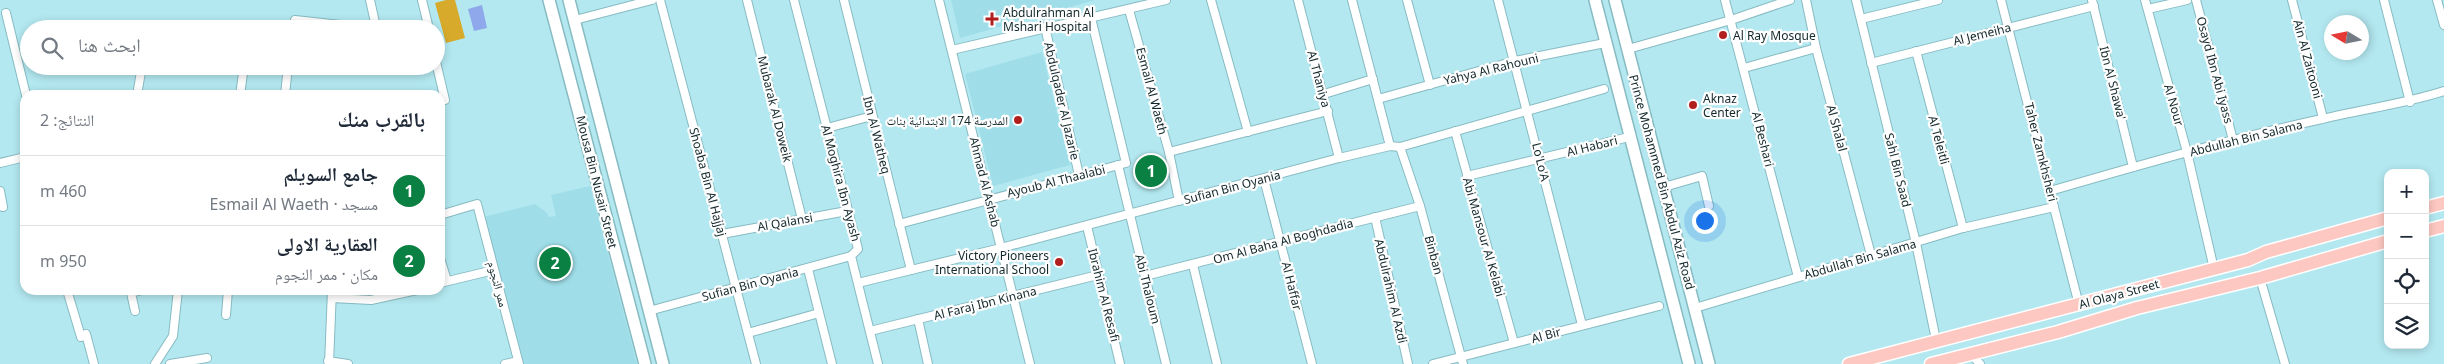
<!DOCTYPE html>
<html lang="ar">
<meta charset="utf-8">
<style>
:root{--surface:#fff;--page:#f6f6f7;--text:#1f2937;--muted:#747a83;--line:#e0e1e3;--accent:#0b8043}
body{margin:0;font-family:"Noto Sans","Noto Naskh Arabic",sans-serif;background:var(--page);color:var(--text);direction:rtl}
.controls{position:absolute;right:15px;bottom:15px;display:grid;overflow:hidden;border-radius:10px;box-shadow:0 2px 8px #0003}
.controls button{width:45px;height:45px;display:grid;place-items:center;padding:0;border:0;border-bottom:1px solid var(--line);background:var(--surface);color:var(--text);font:25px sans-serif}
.compass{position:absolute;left:2324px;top:15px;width:45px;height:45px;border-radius:50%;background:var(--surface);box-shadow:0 2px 8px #0003;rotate:280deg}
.you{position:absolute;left:1704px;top:220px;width:18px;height:18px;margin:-12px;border:4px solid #fff;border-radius:50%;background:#1a73e8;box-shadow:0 0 0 8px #1a73e833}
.badge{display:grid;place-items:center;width:32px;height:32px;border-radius:50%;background:var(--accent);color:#fff;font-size:16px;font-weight:700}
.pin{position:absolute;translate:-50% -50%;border:2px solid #fff;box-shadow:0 1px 5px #0006}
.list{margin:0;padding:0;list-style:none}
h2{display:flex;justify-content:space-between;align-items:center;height:65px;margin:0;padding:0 20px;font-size:21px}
h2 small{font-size:16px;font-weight:400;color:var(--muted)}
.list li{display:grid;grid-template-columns:32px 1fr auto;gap:15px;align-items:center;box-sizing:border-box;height:70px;padding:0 20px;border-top:1px solid var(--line)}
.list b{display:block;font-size:19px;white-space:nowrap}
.list p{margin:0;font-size:16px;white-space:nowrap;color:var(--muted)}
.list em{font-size:16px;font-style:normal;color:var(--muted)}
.icon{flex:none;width:28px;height:28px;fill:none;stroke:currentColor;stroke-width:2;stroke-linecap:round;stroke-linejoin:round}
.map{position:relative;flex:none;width:2444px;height:364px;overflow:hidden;direction:ltr}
.search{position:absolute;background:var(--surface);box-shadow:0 2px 8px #0003;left:20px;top:20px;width:425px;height:55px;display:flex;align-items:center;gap:12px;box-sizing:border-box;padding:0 18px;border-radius:28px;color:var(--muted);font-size:19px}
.panel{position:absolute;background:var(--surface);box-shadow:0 2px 8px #0003;left:20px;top:90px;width:425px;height:205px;border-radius:15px;direction:rtl}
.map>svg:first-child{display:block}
</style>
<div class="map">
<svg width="2444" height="364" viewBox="0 0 2444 364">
<rect width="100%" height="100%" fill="#b3e8f0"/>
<g fill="#9fdee8">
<polygon points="951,0 1095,0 960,38"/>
<polygon points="1042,52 1070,165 993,186 965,74"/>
<polygon points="590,186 637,364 522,364 484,217 535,204 547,213 549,217 556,216 551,195"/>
</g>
<polygon fill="#d7aa2b" points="446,0 455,0 465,38 446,43 435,3"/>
<polygon fill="#8ea8eb" points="482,5 487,28 474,31 468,9"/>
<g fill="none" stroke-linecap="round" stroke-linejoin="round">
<g stroke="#87bbc2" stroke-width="10">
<g id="street">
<polyline points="422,0 429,29"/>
<polyline points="660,0 756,364"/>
<polyline points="747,0 802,219"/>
<polyline points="794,0 858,249 851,256 878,364"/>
<polyline points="844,0 911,270"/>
<polyline points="939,0 1030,364"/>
<polyline points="1211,0 1248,132"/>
<polyline points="1298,0 1339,158"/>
<polyline points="1352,0 1390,146"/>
<polyline points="1407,0 1430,85"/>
<polyline points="1498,0 1582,325"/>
<polyline points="1725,0 1798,277"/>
<polyline points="1806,0 1816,48 1871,255"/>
<polyline points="1856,0 1916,243 1936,340"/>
<polyline points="2001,0 2079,305"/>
<polyline points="2092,0 2133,167"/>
<polyline points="2145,0 2187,152 2214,269"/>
<polyline points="2196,0 2233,140"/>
<polyline points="2292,0 2323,118"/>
<polyline points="2384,0 2410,102"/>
<polyline points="2437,0 2444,25"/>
<polyline points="2148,9 2187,0"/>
<polyline points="1129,10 1169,152 1179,201"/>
<polyline points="6,13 26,95"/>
<polyline points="1861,19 1938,0"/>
<polyline points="575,20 652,0"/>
<polyline points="1045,27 1079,175"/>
<polyline points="294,29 295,20 368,28 376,27 370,0"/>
<polyline points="1628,49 1731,20 1790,0"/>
<polyline points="952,50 1166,0"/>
<polyline points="1916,51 1963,228"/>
<polyline points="436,62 445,100 440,101"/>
<polyline points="1871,63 2094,6"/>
<polyline points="1744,68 1816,48"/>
<polyline points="1324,94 1373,79"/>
<polyline points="137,95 142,66"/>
<polyline points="240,95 244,66"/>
<polyline points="285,95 288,66"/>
<polyline points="1378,99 1515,61 1605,43"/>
<polyline points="827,128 872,116"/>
<polyline points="1455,131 1514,343"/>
<polyline points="1400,147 1420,206 1463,364"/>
<polyline points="1169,152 1328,111"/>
<polyline points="0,163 25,157"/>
<polyline points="1118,165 1166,364"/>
<polyline points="1467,176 1629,137"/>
<polyline points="1264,179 1312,364"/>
<polyline points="1664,187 1702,176 1709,206"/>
<polyline points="0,191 3,207"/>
<path d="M 2050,191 C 2140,165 2230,139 2322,119 C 2363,109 2404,104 2444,91"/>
<polyline points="440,215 477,204 519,364"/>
<polyline points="1375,217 1408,364"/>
<polyline points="899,224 1126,163 1091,18"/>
<polyline points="1087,226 1120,364"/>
<polyline points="722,234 847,211"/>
<polyline points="440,258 447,281"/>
<polyline points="1193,265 1217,364"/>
<polyline points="808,269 832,364"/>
<polyline points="1145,276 1420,206"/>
<polyline points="2260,278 2285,364"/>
<polyline points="440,283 494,270"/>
<polyline points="858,283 1001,248 1339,158 1390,146 1400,147 1604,89"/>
<polyline points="67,290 81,337 86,334 94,364"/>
<polyline points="332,298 371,300 417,290"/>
<polyline points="1695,308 1963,228 2054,207"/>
<polyline points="135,311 131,293 142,290"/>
<polyline points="649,311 851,256"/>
<polyline points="226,315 228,290"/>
<polyline points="918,319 928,364"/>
<polyline points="870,331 1098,275"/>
<polyline points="748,333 819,313"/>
<polyline points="1972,355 1980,364"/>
<polyline points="328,361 348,364"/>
<polyline points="155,364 173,336 178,290"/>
<polyline points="170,364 207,358"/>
<polyline points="329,364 332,290"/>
<polyline points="505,364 518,361"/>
<polyline points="1433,364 1659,306"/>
</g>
</g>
<g stroke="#87bbc2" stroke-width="14">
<g id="secondary">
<polyline points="549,0 645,364"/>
<polyline points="569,0 663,364"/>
<polyline points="1595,0 1689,364"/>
<polyline points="1615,0 1709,364"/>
</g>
</g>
<g stroke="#fff" stroke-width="15">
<g id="primary">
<polyline points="2425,208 2444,203"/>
<polyline points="2425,231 2444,226"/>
<polyline points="1849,364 2248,260 2266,252 2388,218"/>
<polyline points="1931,364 2058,332 2137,308 2260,278 2388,241"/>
</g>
</g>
<use href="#street" stroke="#fff" stroke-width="8"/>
<use href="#secondary" stroke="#fff" stroke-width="11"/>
<use href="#primary" stroke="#fdc8c1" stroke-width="12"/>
</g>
<g fill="#b1201f" stroke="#fefefe" stroke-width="2">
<path d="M989.5 11.5h5v5h5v5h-5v5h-5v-5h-5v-5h5z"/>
<circle cx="1723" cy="35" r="5"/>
<circle cx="1693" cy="105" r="5"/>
<circle cx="1018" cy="120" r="5"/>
<circle cx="1059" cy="262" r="5"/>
</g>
<g text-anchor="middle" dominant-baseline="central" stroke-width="4.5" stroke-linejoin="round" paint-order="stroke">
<g font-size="12" fill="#13282b" stroke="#fefefe" text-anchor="start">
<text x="1003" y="12">Abdulrahman Al<tspan x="1003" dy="14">Mshari Hospital</tspan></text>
<text x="1733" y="35">Al Ray Mosque</text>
<text x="1703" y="98">Aknaz<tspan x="1703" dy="14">Center</tspan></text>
<text x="1008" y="120" text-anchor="end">المدرسة 174 الابتدائية بنات</text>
<text x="1049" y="255" text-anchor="end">Victory Pioneers<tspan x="1049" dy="14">International School</tspan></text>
</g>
<g font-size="12" fill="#13282b" stroke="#fefefe">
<text transform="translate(1982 34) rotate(-14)">Al Jemeiha</text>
<text transform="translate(2308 59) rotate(75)">Ain Al Zaitooni</text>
<text transform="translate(1491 69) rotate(-14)">Yahya Al Rahouni</text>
<text transform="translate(2215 70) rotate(75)">Osayd Ibn Abi Iyass</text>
<text transform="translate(1319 79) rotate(75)">Al Thaniya</text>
<text transform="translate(2113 83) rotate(76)">Ibn Al Shawa'</text>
<text transform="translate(1152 91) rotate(75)">Esmail Al Waeth</text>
<text transform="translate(1062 101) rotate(77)">Abdulqader Al Jazarie</text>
<text transform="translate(2174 105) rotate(74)">Al Nour</text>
<text transform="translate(775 109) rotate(76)">Mubarak Al Doweik</text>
<text transform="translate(1837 128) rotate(75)">Al Shalal</text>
<text transform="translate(877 135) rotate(76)">Ibn Al Watheq</text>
<text transform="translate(2246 138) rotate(-14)">Abdullah Bin Salama</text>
<text transform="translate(1763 139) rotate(76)">Al Beshari</text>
<text transform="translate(1939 140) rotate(75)">Al Teleitli</text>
<text transform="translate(1592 146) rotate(-14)">Al Habari</text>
<text transform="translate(2041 152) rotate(76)">Taher Zamkhsheri</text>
<text transform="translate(1541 162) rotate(76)">Lo'Lo'A</text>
<text transform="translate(1898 170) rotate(76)">Sahl Bin Saad</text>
<text transform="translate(1056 181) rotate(-14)">Ayoub Al Thaalabi</text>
<text transform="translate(597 182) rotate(76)">Mousa Bin Nusair Street</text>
<text transform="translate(708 182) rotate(75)">Shoaba Bin Al Hajjaj</text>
<text transform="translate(985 182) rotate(76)">Ahmad Al Ashab</text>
<text transform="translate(1662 182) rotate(75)">Prince Mohammed Bin Abdul Aziz Road</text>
<text transform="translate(841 183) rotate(75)">Al Moghira Ibn Ayash</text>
<text transform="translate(1232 187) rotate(-15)">Sufian Bin Oyania</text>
<text transform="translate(785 222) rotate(-10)">Al Qalansi</text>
<text transform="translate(1484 237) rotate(74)">Abi Mansour Al Kelabi</text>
<text transform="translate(1283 241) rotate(-15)">Om Al Baha Al Boghdadia</text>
<text transform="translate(1434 255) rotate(75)">Binban</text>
<text transform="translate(1860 259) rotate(-16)">Abdullah Bin Salama</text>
<text transform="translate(498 284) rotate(75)">ممر النجوم</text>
<text transform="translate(750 284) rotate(-15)">Sufian Bin Oyania</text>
<text transform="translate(1292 286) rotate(76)">Al Haffar</text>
<text transform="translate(1148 289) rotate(76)">Abi Thaloum</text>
<text transform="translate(1391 291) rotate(77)">Abdulrahim Al Azdi</text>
<text transform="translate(2119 294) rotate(-15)">Al Olaya Street</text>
<text transform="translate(1104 295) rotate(76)">Ibrahim Al Resafi</text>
<text transform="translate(985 303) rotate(-14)">Al Faraj Ibn Kinana</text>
<text transform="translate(1546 335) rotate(-15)">Al Bir</text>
</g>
</g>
</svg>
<div class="controls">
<button>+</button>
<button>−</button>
<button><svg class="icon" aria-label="locate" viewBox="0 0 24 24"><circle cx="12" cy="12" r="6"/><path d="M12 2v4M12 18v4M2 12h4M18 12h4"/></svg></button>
<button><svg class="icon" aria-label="layers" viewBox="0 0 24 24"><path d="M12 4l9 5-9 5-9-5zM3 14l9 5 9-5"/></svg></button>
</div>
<svg class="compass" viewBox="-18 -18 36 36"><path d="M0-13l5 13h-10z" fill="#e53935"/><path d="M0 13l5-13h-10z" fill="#747a83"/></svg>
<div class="you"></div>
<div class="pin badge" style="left:1151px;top:171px">1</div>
<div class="pin badge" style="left:555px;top:263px">2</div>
<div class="search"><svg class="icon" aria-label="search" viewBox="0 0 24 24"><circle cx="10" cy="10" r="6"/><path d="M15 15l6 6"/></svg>ابحث هنا</div>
<section class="panel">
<h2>بالقرب منك<small>النتائج: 2</small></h2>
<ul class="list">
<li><span class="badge">1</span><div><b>جامع السويلم</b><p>مسجد · Esmail Al Waeth</p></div><em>460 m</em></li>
<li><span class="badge">2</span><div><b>العقارية الاولى</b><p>مكان · ممر النجوم</p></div><em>950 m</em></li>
</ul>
</section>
</div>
